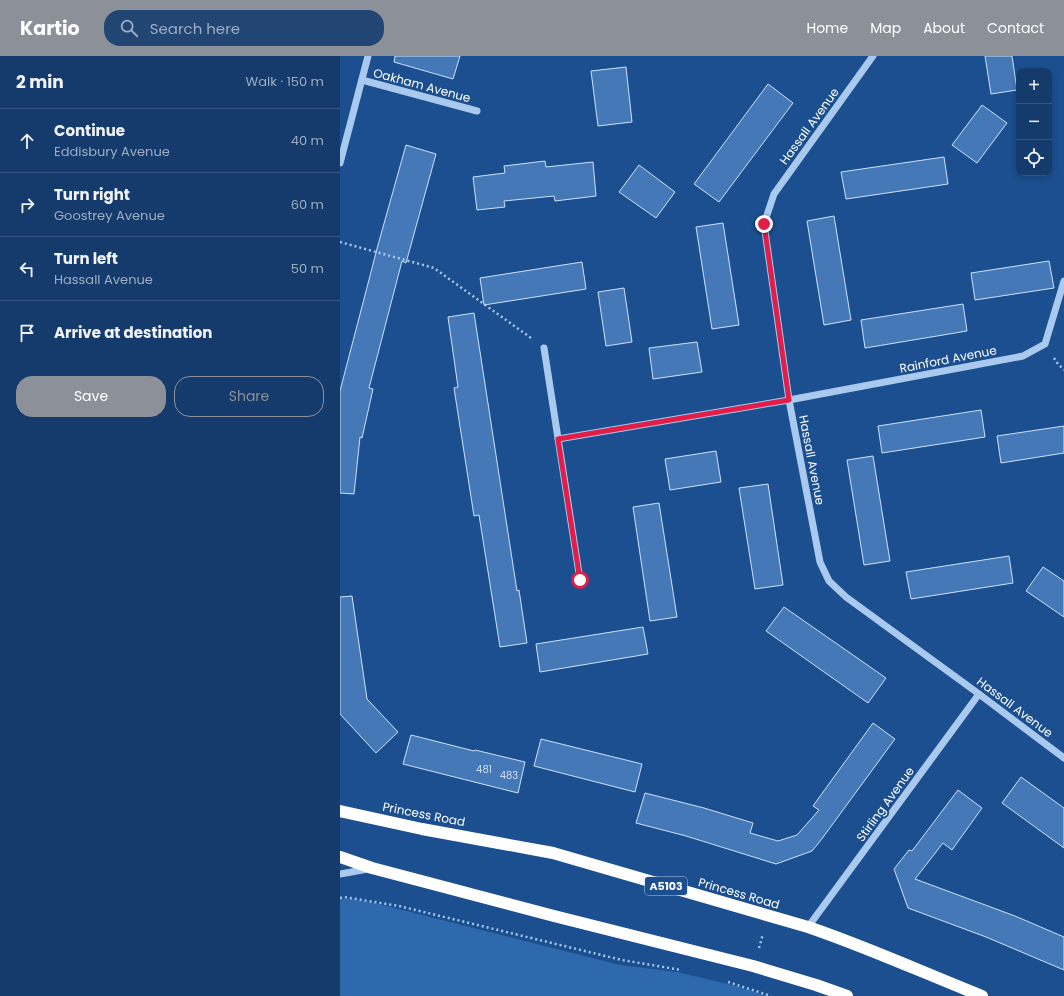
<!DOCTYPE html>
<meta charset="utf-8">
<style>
:root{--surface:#143b6b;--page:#214673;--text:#f1f3f6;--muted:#9dadc1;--line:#33557e;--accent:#8c9099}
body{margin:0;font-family:Poppins,sans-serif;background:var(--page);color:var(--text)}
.controls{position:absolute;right:12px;top:12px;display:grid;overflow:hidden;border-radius:8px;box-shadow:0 2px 6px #0003}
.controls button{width:36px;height:36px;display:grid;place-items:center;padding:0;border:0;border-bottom:1px solid var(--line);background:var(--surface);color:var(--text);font:20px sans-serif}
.stop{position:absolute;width:12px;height:12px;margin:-9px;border:3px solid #e11d48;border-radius:50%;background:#fff}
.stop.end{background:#e11d48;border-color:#fff;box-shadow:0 1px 4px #0008}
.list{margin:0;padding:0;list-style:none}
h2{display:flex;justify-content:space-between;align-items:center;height:52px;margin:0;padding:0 16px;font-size:17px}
h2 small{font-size:13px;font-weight:400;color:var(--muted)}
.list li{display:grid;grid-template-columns:26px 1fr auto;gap:12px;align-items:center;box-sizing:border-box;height:64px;padding:0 16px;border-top:1px solid var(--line)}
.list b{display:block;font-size:15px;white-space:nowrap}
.list p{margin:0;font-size:13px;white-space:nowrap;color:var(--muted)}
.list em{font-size:13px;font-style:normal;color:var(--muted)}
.actions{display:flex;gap:8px;padding:12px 16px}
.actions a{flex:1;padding:9px 0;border:1px solid var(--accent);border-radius:16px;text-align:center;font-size:14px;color:var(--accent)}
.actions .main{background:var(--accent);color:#fff}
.icon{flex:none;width:22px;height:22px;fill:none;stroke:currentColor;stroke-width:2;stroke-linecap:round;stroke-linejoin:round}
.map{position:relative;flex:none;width:724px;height:940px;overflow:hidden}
header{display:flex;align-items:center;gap:24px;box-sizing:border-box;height:56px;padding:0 20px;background:var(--accent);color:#fff}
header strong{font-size:19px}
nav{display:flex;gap:22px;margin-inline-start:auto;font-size:14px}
.search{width:280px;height:36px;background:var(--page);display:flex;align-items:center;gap:10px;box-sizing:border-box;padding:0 14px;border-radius:16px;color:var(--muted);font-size:15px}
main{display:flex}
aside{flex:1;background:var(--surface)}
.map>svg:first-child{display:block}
</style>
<header>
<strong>Kartio</strong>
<div class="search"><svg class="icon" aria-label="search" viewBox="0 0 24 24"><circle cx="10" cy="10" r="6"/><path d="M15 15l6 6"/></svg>Search here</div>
<nav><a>Home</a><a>Map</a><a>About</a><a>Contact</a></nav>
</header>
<main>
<aside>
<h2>2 min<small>Walk · 150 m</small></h2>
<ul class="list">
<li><svg class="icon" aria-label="ahead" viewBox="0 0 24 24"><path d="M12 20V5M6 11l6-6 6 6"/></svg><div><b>Continue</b><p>Eddisbury Avenue</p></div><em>40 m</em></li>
<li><svg class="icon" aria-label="right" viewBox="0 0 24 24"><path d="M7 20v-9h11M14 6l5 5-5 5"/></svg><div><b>Turn right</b><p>Goostrey Avenue</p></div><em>60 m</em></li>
<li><svg class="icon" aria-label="left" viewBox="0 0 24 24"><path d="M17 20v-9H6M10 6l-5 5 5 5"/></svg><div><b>Turn left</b><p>Hassall Avenue</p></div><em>50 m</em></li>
<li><svg class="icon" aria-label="arrive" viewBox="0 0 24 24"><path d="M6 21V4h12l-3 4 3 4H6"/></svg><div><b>Arrive at destination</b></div></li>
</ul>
<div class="actions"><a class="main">Save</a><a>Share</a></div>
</aside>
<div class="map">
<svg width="724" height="940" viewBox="0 0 724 940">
<rect width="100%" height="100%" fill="#1b4f8f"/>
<polygon fill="#2e69ad" points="0,843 11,843 31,846 280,909 337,916 400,931 427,940 0,940"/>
<g fill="#4478b7" stroke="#cfe3fa">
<polygon points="55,0 120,0 113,23 54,6"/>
<polygon points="645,0 672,0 677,34 651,38"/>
<polygon points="286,11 292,66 258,70 251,15"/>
<polygon points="428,28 453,47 379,146 354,128"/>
<polygon points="642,49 667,67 637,107 612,89"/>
<polygon points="66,89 96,98 66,207 62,205 29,332 33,333 22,382 20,381 14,438 0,437 0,335 38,189"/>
<polygon points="604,101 608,128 506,143 501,116"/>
<polygon points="205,105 206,111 253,106 256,140 215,145 214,140 164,145 165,151 137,154 133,121 165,117 164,110"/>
<polygon points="299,109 335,136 316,162 279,136"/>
<polygon points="494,160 511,264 484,269 467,165"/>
<polygon points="383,167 399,269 372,273 356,171"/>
<polygon points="709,205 714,232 635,244 631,217"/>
<polygon points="242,206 246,233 144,249 140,222"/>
<polygon points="284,232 292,286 266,290 258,236"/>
<polygon points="623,248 627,275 525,292 521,264"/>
<polygon points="134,257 177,535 179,534 187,587 160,591 139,459 134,460 114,332 118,331 108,261"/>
<polygon points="357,286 362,316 313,323 309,292"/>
<polygon points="641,354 645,381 542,397 538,370"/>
<polygon points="724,370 724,397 661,407 657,380"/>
<polygon points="376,395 381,426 330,434 325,403"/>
<polygon points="533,400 550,505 524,509 507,404"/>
<polygon points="428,428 443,529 415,533 399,432"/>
<polygon points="319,447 337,561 310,565 293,451"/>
<polygon points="669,500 673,527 571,543 566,516"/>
<polygon points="703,511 724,525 724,561 686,535"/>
<polygon points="12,540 27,643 58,676 36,697 0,658 0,541"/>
<polygon points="444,551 546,622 528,647 426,575"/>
<polygon points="303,571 308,598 200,616 196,588"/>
<polygon points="533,667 555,683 481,784 472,795 436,808 346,780 296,767 305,737 364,752 413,767 410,777 438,785 457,779 479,754 473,750"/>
<polygon points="71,679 134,695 135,694 185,706 178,737 63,708"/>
<polygon points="201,683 302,708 295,736 194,710"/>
<polygon points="681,721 724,752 724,792 662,747"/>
<polygon points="618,734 642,752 612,794 603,787 575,823 675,860 724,881 724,914 646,881 568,852 554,813 569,794 572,795"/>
</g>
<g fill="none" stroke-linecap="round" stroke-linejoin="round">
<g stroke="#a9c9ee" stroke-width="2.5" stroke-dasharray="2 3" stroke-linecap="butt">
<polyline points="0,186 94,212 191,282"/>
<polyline points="714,302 718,308 724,314"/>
<polyline points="0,842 4,841 59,850 282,904 341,914"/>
<polyline points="419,892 423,878"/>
<polyline points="388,926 431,940"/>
</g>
<g stroke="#a9c9ee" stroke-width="7">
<polyline points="533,0 434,138 424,168 449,344 480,506 489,525 506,541 639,638 724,702"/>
<polyline points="22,24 137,55"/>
<polyline points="0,107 28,0"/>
<polyline points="204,292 240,524"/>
<polyline points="218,383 449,344 683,300 705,288 724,225"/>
<polyline points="0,818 28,813"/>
<polyline points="468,871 639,638"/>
</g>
<g stroke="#fff" stroke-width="12">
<path d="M 0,755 L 82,773 L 213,797 L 468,871 C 527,891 584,917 642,940"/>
<polyline points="0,801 32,812 214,860 413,910 476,929 507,940"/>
</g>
</g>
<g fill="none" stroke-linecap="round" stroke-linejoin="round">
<polyline stroke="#e11d48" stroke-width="5" points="240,524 218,383 449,344 424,168"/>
</g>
<g text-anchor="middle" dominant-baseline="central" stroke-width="4" stroke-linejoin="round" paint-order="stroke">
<g font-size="10" fill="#d0dded">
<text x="144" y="713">481</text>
<text x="169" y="719">483</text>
</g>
<rect fill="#1b4f8f" stroke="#bbcadd" stroke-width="1" x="305" y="821" width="42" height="18" rx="3"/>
<g font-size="11" font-weight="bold" fill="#fff">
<text x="326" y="830">A5103</text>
</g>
<g font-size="12" fill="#fff" stroke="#1b4f8f">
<text transform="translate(82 29) rotate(15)">Oakham Avenue</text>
<text transform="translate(469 70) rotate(-54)">Hassall Avenue</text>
<text transform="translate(608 303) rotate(-11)">Rainford Avenue</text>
<text transform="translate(472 404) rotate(79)">Hassall Avenue</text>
<text transform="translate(675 651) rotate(37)">Hassall Avenue</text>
<text transform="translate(545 748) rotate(-54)">Stirling Avenue</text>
<text transform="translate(84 758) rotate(11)">Princess Road</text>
<text transform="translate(399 837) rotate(16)">Princess Road</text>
</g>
</g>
</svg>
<div class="controls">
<button>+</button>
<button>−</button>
<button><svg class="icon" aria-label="locate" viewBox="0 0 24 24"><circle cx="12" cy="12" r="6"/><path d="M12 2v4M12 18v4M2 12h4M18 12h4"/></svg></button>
</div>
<div class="stop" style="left:240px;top:524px"></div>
<div class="stop end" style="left:424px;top:168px"></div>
</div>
</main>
